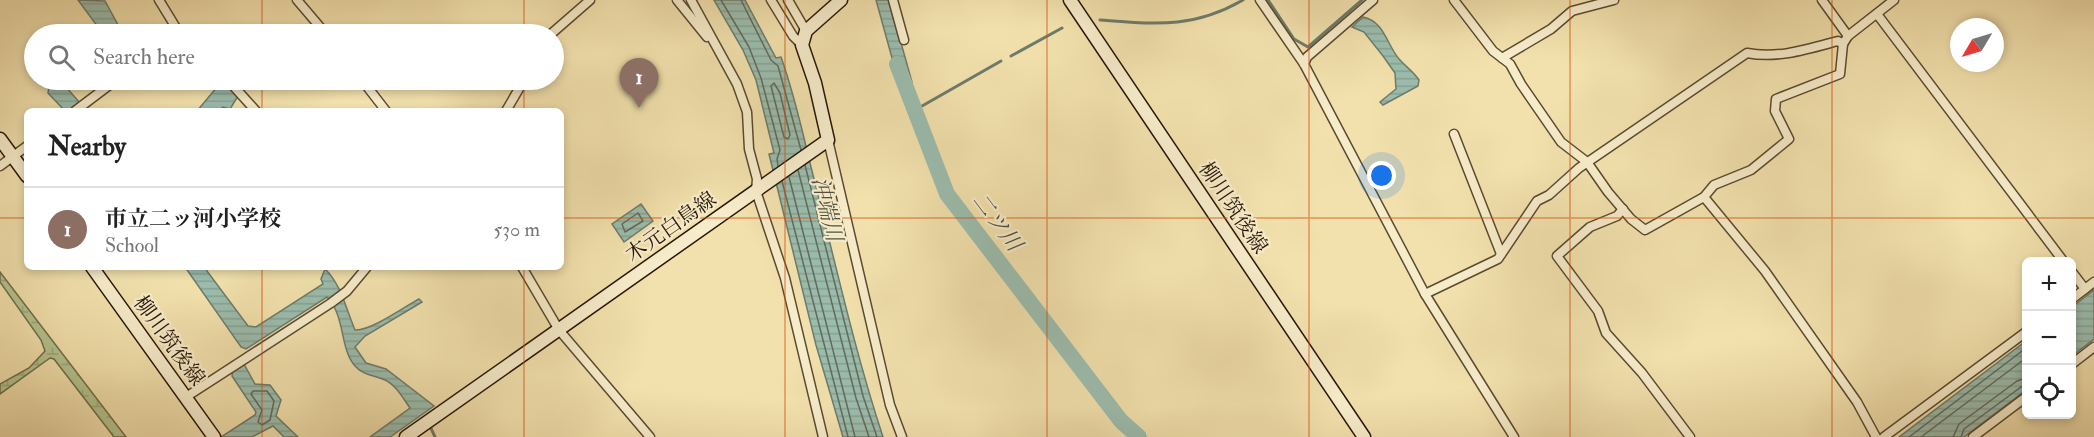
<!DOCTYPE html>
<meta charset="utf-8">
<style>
:root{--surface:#fff;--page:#f2f2f2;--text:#222;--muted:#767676;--line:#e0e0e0;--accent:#2563eb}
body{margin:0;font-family:"IM FELL Double Pica","Noto Serif JP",serif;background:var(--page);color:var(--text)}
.controls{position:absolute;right:18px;bottom:18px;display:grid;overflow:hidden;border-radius:9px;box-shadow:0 3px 9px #0003}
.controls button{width:54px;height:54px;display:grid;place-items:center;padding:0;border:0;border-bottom:2px solid var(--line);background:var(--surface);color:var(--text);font:30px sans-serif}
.compass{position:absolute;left:1950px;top:18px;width:54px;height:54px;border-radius:50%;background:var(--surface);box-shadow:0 3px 9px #0003;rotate:232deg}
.you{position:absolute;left:1382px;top:176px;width:21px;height:21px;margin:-15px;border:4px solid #fff;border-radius:50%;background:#1a73e8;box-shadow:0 0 0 9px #1a73e833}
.badge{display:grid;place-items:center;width:39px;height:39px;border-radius:50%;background:var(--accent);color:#fff;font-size:20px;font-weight:700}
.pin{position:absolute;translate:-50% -50px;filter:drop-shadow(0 2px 3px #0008)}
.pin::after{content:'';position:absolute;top:32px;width:21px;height:18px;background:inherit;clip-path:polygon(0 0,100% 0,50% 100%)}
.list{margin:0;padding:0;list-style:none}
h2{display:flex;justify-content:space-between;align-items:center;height:78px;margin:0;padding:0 24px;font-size:26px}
h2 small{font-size:20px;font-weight:400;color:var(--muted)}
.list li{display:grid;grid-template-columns:39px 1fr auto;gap:18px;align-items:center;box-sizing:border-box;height:84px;padding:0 24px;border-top:2px solid var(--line)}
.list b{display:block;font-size:22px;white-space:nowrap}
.list p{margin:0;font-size:20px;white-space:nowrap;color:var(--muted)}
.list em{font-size:20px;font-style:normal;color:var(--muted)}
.icon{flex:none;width:33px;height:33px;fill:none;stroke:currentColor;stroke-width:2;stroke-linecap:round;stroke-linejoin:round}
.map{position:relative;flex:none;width:2094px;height:437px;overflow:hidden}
.search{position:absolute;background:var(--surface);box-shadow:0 3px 9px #0003;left:24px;top:24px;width:540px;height:66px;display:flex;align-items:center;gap:15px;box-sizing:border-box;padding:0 21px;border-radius:33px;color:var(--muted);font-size:22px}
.panel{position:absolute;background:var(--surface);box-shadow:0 3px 9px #0003;left:24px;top:108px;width:540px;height:162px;border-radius:9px}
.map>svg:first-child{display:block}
</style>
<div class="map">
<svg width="2094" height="437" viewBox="0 0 2094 437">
<defs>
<pattern id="wetland-marsh" width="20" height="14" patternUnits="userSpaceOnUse" patternTransform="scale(1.5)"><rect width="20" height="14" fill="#b4c48f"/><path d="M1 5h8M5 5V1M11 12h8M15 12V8" fill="none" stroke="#9ba87a"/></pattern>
<pattern id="water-rules" width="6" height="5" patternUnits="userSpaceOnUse" patternTransform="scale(1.5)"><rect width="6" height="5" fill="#9bbdae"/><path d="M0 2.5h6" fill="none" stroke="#86a294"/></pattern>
</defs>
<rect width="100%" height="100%" fill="#f2e1ad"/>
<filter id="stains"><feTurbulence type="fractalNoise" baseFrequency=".00333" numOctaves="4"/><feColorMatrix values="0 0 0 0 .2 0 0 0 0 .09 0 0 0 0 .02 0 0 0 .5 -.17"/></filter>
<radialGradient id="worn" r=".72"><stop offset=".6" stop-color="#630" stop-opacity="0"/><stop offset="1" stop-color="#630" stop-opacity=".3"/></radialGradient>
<polygon fill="url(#wetland-marsh)" stroke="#6e6e4b" stroke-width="1.5" points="0,272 126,437 114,437 54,359 50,358 0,394 0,384 29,368 45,351 41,340 0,282"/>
<g fill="url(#water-rules)" stroke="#6d7b6b" stroke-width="1.5">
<polygon points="78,0 105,1 123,34 97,34 101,31"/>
<path d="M 714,0 L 745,0 L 776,58 L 781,57 C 794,93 802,130 811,167 C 834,257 854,349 883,437 L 843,437 L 816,345 L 769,154 L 774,153 L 756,80 L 743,50 Z"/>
<polygon points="876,0 889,0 912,82 900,87"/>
<path d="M 1363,17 C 1384,21 1387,45 1399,59 C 1406,67 1413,71 1419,80 L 1418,86 L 1383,105 L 1380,102 L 1396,89 L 1395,73 L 1383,56 L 1364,32 L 1352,27 Z"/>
<polygon points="50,80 67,80 66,87 87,111 65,111 48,93"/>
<polygon points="223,80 238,96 230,109 223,107 218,111 197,111"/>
<polygon points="641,204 653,221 624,242 612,224"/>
<path d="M 185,267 L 204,267 L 248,326 L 256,327 L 323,284 L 321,279 L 325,269 C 341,284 346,309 355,330 C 371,331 404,307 419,299 L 422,302 L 365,336 L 355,347 L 366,363 L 386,369 L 434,406 L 390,437 L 370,437 L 410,408 C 403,398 396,385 385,380 C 374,375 364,376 355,366 C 339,347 346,317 327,297 L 246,349 L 241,347 Z"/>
<polygon points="2094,290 2094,339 2072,356 2072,307"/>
<polygon points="2026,341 2026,390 1964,437 1899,437"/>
<polygon points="244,364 255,384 270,385 281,400 276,416 298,437 284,437 273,426 252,437 221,437 255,415 256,412 232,376 233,368"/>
</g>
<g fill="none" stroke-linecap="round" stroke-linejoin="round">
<g stroke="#626a5a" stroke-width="1.5">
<polyline points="721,0 749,47 761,78 780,150 777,159 778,166"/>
<polyline points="741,0 771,60 778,66 801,150"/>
<polygon points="774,83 780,93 790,135 788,139 784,137 771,86"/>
<polyline points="805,165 863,396 877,437"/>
<polyline points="798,170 856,398 869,437"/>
<polyline points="789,177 855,437"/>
<polyline points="782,181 848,437"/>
<polygon points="638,213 643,221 625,232 622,224"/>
<polygon points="253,391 267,391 274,401 270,420 262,425 258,422 262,410 251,394"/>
<polyline points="1909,437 2026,348"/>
<polyline points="1921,437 2026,358"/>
<polyline points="1953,437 1959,424 2017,381 2026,378"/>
<polyline points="1961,437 1964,429 2021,387 2026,386"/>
</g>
<g stroke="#6d7b6b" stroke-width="3">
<polyline points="1268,0 1294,39 1308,47 1362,0"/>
<path d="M 1100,20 C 1155,24 1193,29 1243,0"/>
<polyline points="1011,56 1062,28"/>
<polyline points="915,110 1001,61"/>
<polyline points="429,424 435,437"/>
</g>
<polyline stroke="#9bbdae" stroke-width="16" points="897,64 947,194 1121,421 1139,437"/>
<g stroke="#5a4a30" stroke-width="11">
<g id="minor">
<polyline points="159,0 178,31 184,34"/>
<polyline points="297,0 326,34"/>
<polyline points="677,0 707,37"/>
<polyline points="691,0 737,84 747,112 749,149 757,179 756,191 785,278 823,437"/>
<polyline points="771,0 793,36 802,45"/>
<polyline points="788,0 806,31"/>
<polyline points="893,0 904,40"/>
<polyline points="1260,0 1304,64 1425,294 1514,437"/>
<polyline points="1454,0 1493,51 1510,64 1521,84 1561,142 1587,162 1608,192 1631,219 1645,230 1704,197 1714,185 1751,170 1789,139 1775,111 1776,99 1840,74 1843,44"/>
<polyline points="1822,0 1848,36"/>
<polyline points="1877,14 2064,262"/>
<polyline points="551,34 590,0"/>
<polyline points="1502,58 1551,29 1572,11 1614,0"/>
<polyline points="1304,64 1307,57 1373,0"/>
<polyline points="228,80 256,111"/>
<polyline points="362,80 386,111"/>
<polyline points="75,111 116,80"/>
<polyline points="506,111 524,80"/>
<polyline points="1454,134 1501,254"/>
<polyline points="828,140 890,405 902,437"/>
<polyline points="0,166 27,146"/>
<polyline points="1704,197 1765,271 1857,402 1876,437"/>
<polyline points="1623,209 1617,216 1590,227 1557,256 1598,311 1606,333 1642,373 1690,437"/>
<polyline points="522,267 559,330 650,437"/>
<polyline points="2072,272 2085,289"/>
<path d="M 1425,294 L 1498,259 L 1537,201 L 1549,195 L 1579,168 L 1747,53 C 1778,59 1808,49 1838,41 L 1843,44 L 1848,36 L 1894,0"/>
<polyline points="2072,299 2094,282"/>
<polyline points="2072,364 2094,347"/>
<polyline points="186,397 331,303 347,291 367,267"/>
<polyline points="1884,437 2026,332"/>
<polyline points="1973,437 2026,397"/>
</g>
</g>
<g stroke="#281707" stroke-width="15">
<g id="secondary">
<polyline points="1070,0 1364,437"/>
<polyline points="0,139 27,176"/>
<polyline points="92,267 214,437"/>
<polyline points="406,437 828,140 815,83 802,45 806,31 841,0"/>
</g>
</g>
<use href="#minor" stroke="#f7ecca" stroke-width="8"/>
<use href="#secondary" stroke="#f7ecca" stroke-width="12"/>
</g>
<path fill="none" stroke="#d5520c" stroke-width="1.5" stroke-opacity="0.55" d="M 262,0 L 262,34M 524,0 L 524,34M 785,0 L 785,437M 1047,0 L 1047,437M 1309,0 L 1309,437M 1570,0 L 1570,437M 1832,0 L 1832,437M 262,80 L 262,111M 524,80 L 524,111M 0,218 L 27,218M 561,218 L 2094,218M 262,267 L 262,437M 524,267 L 524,437"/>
<g text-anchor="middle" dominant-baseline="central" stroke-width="4.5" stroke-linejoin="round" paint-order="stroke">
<g font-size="21" fill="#281707" stroke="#f7ecca">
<text transform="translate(1233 208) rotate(56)">柳川筑後線</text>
<text transform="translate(671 227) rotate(-35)">木元白鳥線</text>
<text transform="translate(169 341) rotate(54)">柳川筑後線</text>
</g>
<g font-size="22" font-style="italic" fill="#505141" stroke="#f7ecca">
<text transform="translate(827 209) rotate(76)">沖端川</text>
<text transform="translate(997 222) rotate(53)">二ツ川</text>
</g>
</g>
<rect width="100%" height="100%" filter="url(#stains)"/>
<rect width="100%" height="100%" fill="url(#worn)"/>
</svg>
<div class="controls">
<button>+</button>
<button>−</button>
<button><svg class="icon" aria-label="locate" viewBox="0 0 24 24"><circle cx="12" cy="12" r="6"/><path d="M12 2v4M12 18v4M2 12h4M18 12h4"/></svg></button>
</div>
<svg class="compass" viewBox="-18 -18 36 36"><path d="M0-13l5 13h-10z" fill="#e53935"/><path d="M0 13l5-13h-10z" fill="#767676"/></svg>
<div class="you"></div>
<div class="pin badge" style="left:639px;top:108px;background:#8d6e63">1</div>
<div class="search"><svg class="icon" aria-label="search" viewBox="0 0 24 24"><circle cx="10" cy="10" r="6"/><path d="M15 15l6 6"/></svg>Search here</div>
<section class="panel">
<h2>Nearby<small></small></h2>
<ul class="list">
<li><span class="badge" style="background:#8d6e63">1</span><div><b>市立二ッ河小学校</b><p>School</p></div><em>530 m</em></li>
</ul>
</section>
</div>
